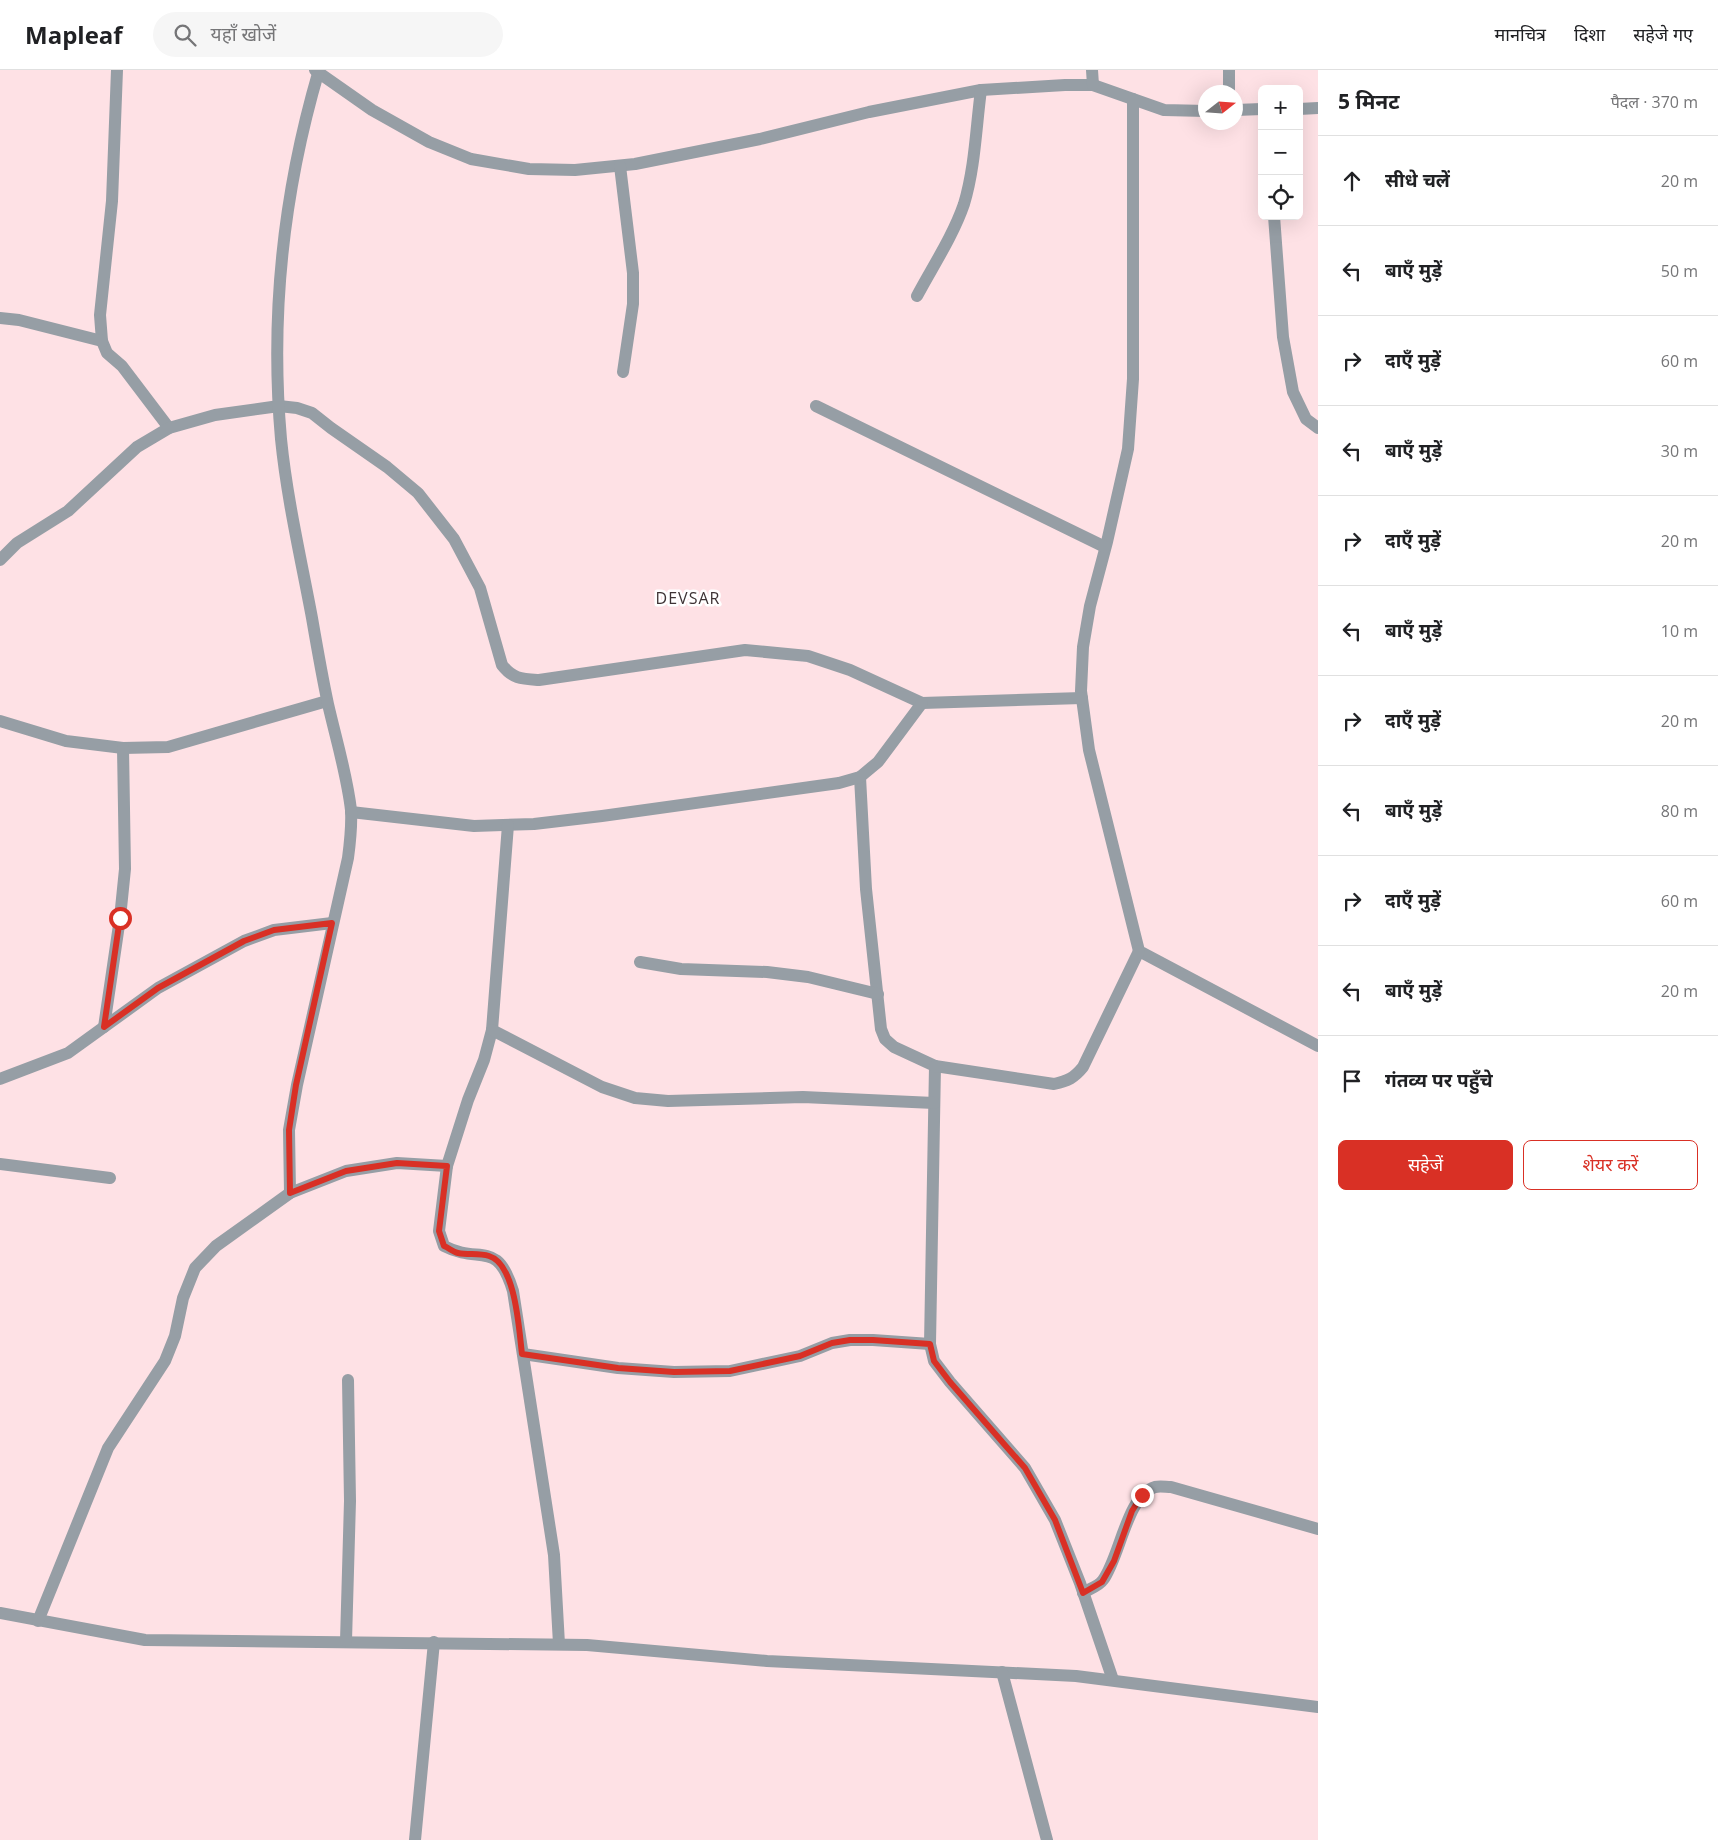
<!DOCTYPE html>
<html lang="hi">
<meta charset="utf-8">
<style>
:root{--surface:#fff;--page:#f6f6f6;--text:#202124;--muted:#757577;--line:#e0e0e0;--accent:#d93025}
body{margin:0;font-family:"Open Sans","Noto Sans Devanagari",sans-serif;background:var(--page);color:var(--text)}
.controls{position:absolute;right:15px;top:15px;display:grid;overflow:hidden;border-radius:8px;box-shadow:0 5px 20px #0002}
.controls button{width:45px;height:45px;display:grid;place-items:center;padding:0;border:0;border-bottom:1px solid var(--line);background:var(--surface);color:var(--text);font:25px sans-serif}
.compass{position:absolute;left:1198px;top:15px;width:45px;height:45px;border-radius:50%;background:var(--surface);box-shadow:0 5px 20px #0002;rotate:73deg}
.stop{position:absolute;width:15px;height:15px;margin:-11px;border:4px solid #d93025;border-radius:50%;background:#fff}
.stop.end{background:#d93025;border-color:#fff;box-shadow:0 1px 5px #0008}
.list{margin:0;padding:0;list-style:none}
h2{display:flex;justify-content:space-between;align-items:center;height:65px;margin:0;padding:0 20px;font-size:21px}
h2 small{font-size:16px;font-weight:400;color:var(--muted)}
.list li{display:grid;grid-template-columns:32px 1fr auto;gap:15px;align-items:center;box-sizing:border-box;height:90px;padding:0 20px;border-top:1px solid var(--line)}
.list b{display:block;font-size:19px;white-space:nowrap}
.list em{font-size:16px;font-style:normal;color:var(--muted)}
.actions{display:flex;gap:10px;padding:15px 20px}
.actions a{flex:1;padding:11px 0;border:1px solid var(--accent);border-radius:8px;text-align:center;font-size:18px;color:var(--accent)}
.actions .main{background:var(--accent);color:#fff}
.icon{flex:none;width:28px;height:28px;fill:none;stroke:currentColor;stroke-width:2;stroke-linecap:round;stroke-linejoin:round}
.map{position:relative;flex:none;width:1318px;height:1770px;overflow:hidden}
header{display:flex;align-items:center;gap:30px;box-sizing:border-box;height:70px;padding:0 25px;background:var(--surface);border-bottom:1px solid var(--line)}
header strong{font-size:24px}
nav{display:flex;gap:28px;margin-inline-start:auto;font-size:18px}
.search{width:350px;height:45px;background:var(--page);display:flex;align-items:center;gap:12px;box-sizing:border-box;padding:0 18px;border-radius:28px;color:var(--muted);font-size:19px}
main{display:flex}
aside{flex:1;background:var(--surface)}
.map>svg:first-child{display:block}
</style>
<header>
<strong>Mapleaf</strong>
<div class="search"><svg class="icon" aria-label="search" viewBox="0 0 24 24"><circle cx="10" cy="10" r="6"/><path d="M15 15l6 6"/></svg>यहाँ खोजें</div>
<nav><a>मानचित्र</a><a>दिशा</a><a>सहेजे गए</a></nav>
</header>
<main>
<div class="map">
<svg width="1318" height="1770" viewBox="0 0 1318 1770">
<rect width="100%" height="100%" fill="#fee1e5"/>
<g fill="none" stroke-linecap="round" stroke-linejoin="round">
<g stroke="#969ea5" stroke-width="12">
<polyline points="117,0 112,131 100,245 102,271 107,283 122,296 169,358"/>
<polyline points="315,0 372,40 429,72 471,89 529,99 575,100 635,94 760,69 869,42 981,20 1065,15 1093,15 1164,40 1206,41"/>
<polyline points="1092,0 1093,15"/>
<polyline points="1229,22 1229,0"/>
<polyline points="1133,29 1133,309 1128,379 1107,472 1090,536 1083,577 1081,621 1089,680 1139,881 1318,976"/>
<polyline points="1299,39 1318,38"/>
<polyline points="1236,40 1262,39"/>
<polyline points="620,96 633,203 633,234 623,302"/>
<polyline points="1274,146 1283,267 1293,322 1306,349 1318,358"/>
<path d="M 917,226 C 933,196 953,166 964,134 C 975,98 976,57 981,20"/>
<polyline points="0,248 19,250 102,271"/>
<polyline points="816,336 1105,477"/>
<path d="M 0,490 L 17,473 L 68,441 L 137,377 L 169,358 L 215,345 L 279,336 L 297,338 L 312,343 L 331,358 L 387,397 L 418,423 L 454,469 L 480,518 L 502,595 C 513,609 521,609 539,610 L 745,580 L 808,586 L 850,600 L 922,633 L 1082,628"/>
<polyline points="0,651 66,671 123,678 168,677 327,631"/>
<polyline points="860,707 866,819 881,959 885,969 894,977 935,996 930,1274 934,1291 950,1312 1025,1398 1055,1450 1080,1513 1113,1610"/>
<polyline points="351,742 474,756 534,754 602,746 839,713 860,707 878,692 922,633"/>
<path d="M 508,755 L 492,960 L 484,990 L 468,1030 L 447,1096 L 439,1161 L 444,1176 C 480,1195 497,1168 513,1221 L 554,1485 L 559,1574"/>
<polyline points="640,892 681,899 767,902 808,907 878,924"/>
<polyline points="104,957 120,848 125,799 123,678"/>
<polyline points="492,960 602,1017 635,1028 668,1031 803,1027 934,1033"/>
<path d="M 935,996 L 1054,1014 C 1068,1011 1074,1008 1083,997 L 1139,881"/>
<polyline points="0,1009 68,983 158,918 244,871 274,860 332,853"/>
<polyline points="0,1094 110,1108"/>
<path d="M 290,1123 L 289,1060 L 297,1015 L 348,788 C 350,773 352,757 351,740 C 347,705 336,669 328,634 C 322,606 317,577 312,548 C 301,489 287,429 281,369 C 270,245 284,119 319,0"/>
<polyline points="523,1284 618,1298 674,1302 730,1301 800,1286 832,1273 850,1270 873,1270 930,1274"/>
<path d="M 1083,1523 C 1089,1519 1099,1516 1103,1510 C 1120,1487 1127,1425 1155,1417 C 1160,1416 1166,1417 1171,1417 L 1318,1459"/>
<polyline points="0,1543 145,1570 587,1575 767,1591 1076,1606 1318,1637"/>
<polyline points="38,1551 108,1378 165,1291 175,1266 183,1228 195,1198 216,1176 290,1123 346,1101 397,1093 447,1096"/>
<polyline points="346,1571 350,1431 348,1310"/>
<polyline points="1002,1602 1047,1770"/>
<polyline points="415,1770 434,1572"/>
</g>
</g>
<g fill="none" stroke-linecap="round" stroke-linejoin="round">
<path stroke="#d93025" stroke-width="6" d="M 120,848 L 104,957 L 158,918 L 244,871 L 274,860 L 332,853 L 296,1015 L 289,1060 L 290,1123 L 346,1101 L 397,1093 L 447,1096 L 439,1161 L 444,1176 C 449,1178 453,1182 458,1183 C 468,1185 479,1183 489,1186 C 516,1194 519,1261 522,1284 L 618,1298 L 674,1302 L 730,1301 L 800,1286 L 832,1273 L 850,1270 L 873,1270 L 930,1274 L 934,1291 L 950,1312 L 1025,1398 L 1055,1450 L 1083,1523 L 1102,1512 L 1114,1491 L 1132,1441 L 1142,1425"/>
</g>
<g text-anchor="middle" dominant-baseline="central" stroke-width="5" stroke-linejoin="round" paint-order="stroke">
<g font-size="16" letter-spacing="1" fill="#3e3335" stroke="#fff">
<text x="688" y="528">DEVSAR</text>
</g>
</g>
</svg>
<div class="controls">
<button>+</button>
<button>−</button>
<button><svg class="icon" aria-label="locate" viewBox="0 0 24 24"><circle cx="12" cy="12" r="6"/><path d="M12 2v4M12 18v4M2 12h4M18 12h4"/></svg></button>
</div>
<svg class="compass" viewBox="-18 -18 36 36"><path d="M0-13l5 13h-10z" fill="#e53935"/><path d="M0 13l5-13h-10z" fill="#757577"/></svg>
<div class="stop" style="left:120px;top:848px"></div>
<div class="stop end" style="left:1142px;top:1425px"></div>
</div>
<aside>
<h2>5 मिनट<small>पैदल · 370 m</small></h2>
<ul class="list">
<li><svg class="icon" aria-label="ahead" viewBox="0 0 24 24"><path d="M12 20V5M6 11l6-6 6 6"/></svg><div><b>सीधे चलें</b></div><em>20 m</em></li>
<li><svg class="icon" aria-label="left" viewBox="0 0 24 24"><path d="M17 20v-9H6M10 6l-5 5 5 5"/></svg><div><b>बाएँ मुड़ें</b></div><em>50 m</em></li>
<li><svg class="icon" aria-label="right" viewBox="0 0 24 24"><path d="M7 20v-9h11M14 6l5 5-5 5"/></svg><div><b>दाएँ मुड़ें</b></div><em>60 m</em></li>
<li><svg class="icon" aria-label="left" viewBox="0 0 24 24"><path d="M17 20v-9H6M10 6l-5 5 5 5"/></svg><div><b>बाएँ मुड़ें</b></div><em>30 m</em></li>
<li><svg class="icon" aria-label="right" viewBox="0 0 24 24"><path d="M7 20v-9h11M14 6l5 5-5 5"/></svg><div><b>दाएँ मुड़ें</b></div><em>20 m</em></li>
<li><svg class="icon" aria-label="left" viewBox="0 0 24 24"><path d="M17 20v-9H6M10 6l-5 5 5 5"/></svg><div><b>बाएँ मुड़ें</b></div><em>10 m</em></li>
<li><svg class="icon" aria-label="right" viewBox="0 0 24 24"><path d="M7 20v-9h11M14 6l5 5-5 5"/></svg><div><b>दाएँ मुड़ें</b></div><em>20 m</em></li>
<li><svg class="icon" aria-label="left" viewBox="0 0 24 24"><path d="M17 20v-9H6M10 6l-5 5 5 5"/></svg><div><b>बाएँ मुड़ें</b></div><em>80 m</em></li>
<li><svg class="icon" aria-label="right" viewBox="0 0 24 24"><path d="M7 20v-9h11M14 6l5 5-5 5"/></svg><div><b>दाएँ मुड़ें</b></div><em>60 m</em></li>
<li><svg class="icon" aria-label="left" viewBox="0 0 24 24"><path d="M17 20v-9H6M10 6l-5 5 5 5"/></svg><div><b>बाएँ मुड़ें</b></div><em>20 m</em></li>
<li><svg class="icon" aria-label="arrive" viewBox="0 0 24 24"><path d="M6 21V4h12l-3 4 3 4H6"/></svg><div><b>गंतव्य पर पहुँचे</b></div></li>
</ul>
<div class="actions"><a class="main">सहेजें</a><a>शेयर करें</a></div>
</aside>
</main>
